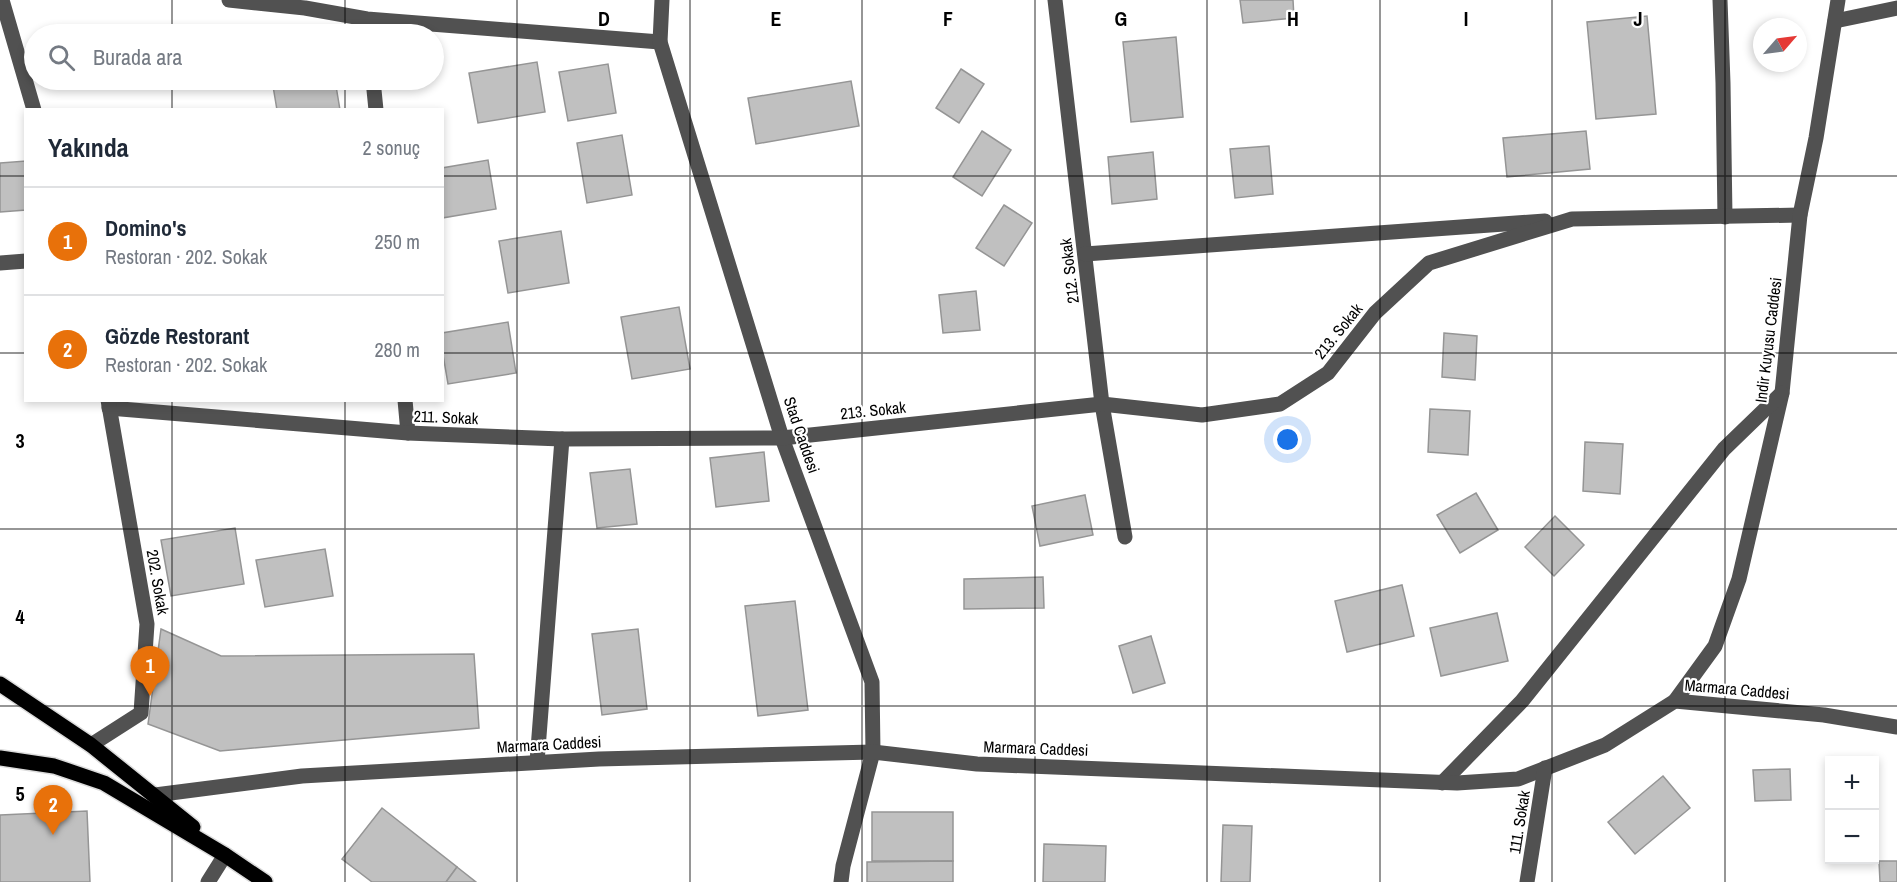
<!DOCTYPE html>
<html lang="tr">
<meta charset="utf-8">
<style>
:root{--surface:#fff;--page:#f2f2f3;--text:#1f2937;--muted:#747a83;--line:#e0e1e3;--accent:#000}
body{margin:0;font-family:"Archivo Narrow",sans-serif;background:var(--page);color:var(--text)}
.controls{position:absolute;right:18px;bottom:18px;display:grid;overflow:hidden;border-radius:0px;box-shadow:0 3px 9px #0003}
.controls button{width:54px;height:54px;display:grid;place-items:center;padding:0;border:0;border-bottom:2px solid var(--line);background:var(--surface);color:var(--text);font:30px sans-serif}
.compass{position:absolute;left:1753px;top:18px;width:54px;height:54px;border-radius:50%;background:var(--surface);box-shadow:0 3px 9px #0003;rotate:62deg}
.you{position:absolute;left:1288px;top:440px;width:21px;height:21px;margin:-15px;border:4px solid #fff;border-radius:50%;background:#1a73e8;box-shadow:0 0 0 9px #1a73e833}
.badge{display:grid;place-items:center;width:39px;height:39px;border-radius:50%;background:var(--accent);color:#fff;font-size:20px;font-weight:700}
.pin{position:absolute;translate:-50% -50px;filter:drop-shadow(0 2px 3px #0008)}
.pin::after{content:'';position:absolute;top:32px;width:21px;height:18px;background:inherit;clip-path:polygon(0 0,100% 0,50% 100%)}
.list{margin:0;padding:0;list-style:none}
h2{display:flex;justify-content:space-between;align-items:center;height:78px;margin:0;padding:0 24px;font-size:26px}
h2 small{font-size:20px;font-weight:400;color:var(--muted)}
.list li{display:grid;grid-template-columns:39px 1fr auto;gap:18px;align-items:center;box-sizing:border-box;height:108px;padding:0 24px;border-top:2px solid var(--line)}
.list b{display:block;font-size:22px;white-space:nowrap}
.list p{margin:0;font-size:20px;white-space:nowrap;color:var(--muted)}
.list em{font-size:20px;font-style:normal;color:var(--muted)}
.icon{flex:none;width:33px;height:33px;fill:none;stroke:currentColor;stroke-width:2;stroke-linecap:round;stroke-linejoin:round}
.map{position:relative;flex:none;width:1897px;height:882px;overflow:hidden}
.search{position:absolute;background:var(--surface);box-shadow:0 3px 9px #0003;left:24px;top:24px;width:420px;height:66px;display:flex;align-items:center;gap:15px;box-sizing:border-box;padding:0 21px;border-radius:33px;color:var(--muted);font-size:22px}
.panel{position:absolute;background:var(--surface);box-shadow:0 3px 9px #0003;left:24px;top:108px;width:420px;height:294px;border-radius:0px}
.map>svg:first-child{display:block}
</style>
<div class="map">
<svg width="1897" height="882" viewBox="0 0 1897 882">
<rect width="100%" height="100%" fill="#fff"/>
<g fill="#c0c0c0" stroke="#959595" stroke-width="1.5">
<polygon points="1240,0 1293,0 1294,18 1243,23"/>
<polygon points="1647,16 1656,114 1596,119 1587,22"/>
<polygon points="1176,37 1183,117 1131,122 1123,42"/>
<polygon points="537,62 545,112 478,123 469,73"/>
<polygon points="608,64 616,113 568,121 559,72"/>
<polygon points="961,69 984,84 959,123 936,108"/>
<polygon points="272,80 335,80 340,110 277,110"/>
<polygon points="851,81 859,126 756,144 748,98"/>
<polygon points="982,131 1011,150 982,196 953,177"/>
<polygon points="1586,131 1590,169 1507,177 1503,138"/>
<polygon points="622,135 632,195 587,203 577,143"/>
<polygon points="1269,146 1273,194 1235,198 1230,149"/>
<polygon points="1153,152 1157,199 1112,204 1108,157"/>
<polygon points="488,160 496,209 442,218 442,168"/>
<polygon points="26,161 26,210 0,212 0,163"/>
<polygon points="1004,205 1032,223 1004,266 976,248"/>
<polygon points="561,231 569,283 508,293 499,241"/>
<polygon points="976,291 980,330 943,333 939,295"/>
<polygon points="679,307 690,369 632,379 621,317"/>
<polygon points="508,322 516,373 448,384 442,349 442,333"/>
<polygon points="1444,333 1477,336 1475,380 1442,377"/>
<polygon points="1430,409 1470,411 1468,455 1428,452"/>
<polygon points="1585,442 1623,444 1620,494 1583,491"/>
<polygon points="764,452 769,501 716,507 710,458"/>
<polygon points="630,469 637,524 597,528 590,473"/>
<polygon points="1476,493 1498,530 1460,553 1437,515"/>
<polygon points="1085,495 1093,535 1040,546 1032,506"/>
<polygon points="1555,516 1584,545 1554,576 1525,547"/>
<polygon points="235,528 244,584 171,596 161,540"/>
<polygon points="325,549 333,596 265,607 256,560"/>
<polygon points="1043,577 1044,608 964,609 964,579"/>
<polygon points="1402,585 1414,636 1347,652 1335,601"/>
<polygon points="795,601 808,710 758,716 745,606"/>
<polygon points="1497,613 1508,661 1441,676 1430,628"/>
<polygon points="161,629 221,656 474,654 479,728 220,751 148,724"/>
<polygon points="638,629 647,709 602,715 592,634"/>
<polygon points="1151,636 1165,683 1133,693 1119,646"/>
<polygon points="1790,769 1791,800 1755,801 1753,770"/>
<polygon points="1663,776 1690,808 1635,854 1608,822"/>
<polygon points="382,808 457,867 446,882 372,882 342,859"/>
<polygon points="87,811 90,882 0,882 0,815"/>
<rect x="872" y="812" width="81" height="49"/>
<polygon points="1223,825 1252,826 1250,882 1221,882"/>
<polygon points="1044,844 1106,846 1105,882 1043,882"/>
<polygon points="953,861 953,882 867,882 867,862"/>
<polygon points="1879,861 1897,861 1897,882 1880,882"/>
<polygon points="457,867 476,882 446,882"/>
</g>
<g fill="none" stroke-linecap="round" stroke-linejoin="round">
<g stroke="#dbdbdb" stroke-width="18">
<g id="major">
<polyline points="0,684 91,745 193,827"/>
<polyline points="0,758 54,766 104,783 225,855 265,882"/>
</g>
</g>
<g stroke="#515151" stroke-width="15">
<polyline points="2,0 34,110"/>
<polyline points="229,0 305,8 367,19 660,42"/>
<polyline points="662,0 660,42 782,438 872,682 873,752 843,866 841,882"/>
<polyline points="1055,0 1102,404 1125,537"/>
<polyline points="1720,0 1723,83 1725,217"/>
<polyline points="1835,21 1897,8"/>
<polyline points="373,80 376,110"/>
<polyline points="1085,254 1545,221"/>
<polyline points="0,263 26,261"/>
<polyline points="405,400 408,433"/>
<polyline points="109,408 408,433 562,439 782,438 1102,404 1202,415 1280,404 1328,373 1375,313 1429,263 1572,219 1800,215"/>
<polyline points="1675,701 1715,646 1739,579 1782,393 1800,215 1816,138 1838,0"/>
<polyline points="91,745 141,713 147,624 108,400"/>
<polyline points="537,762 562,439"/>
<polyline points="1442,783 1522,701 1724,449 1782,393"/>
<polyline points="155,795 302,776 599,759 873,752 977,764 1457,783 1518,779 1605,745 1675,701 1824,715 1897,727"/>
<polyline points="208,882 225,855"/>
<polyline points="1527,882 1545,768"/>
</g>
<use href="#major" stroke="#000" stroke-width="15"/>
</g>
<path fill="none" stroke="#000" stroke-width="1.5" stroke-opacity="0.55" d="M 172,0 L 172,34M 345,0 L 345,34M 517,0 L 517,882M 690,0 L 690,882M 862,0 L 862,882M 1035,0 L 1035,882M 1207,0 L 1207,882M 1380,0 L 1380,882M 1552,0 L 1552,882M 1725,0 L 1725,882M 172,80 L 172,110M 345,80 L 345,110M 0,176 L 26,176M 442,176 L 1897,176M 0,353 L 26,353M 442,353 L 1897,353M 172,400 L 172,882M 345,400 L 345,882M 0,529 L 1897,529M 0,706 L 1897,706"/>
<g text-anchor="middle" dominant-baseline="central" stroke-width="4.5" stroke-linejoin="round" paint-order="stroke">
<g font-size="16" fill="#000" stroke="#fff">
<text transform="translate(1069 271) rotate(-97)">212. Sokak</text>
<text transform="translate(1338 331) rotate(-51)">213. Sokak</text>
<text transform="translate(1768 340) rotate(-83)">Indir Kuyusu Caddesi</text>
<text transform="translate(873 410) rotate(-6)">213. Sokak</text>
<text transform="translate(446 417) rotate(2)">211. Sokak</text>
<text transform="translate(802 435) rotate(71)">Stad Caddesi</text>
<text transform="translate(158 582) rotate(80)">202. Sokak</text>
<text transform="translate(1737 689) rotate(5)">Marmara Caddesi</text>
<text transform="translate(549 744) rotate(-3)">Marmara Caddesi</text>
<text transform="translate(1036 748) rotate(2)">Marmara Caddesi</text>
<text transform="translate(1519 822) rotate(-81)">111. Sokak</text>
</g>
</g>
<g font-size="20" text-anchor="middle" font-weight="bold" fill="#000" stroke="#fff" stroke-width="4.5" stroke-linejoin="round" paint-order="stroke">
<text x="604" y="26">D</text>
<text x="776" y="26">E</text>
<text x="948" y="26">F</text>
<text x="1121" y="26">G</text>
<text x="1293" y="26">H</text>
<text x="1466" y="26">I</text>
<text x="1638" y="26">J</text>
<text x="20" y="448">3</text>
<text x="20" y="624">4</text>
<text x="20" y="801">5</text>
</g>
</svg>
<div class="controls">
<button>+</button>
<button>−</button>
</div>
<svg class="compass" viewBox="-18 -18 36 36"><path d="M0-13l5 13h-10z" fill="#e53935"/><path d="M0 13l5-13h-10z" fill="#747a83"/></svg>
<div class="you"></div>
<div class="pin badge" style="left:150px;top:696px;background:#e8710a">1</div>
<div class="pin badge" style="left:53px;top:835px;background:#e8710a">2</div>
<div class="search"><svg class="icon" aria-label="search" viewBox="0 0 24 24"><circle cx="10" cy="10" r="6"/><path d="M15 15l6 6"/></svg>Burada ara</div>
<section class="panel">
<h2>Yakında<small>2 sonuç</small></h2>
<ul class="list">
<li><span class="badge" style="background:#e8710a">1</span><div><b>Domino's</b><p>Restoran · 202. Sokak</p></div><em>250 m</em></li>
<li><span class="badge" style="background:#e8710a">2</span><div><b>Gözde Restorant</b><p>Restoran · 202. Sokak</p></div><em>280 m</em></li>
</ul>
</section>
</div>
